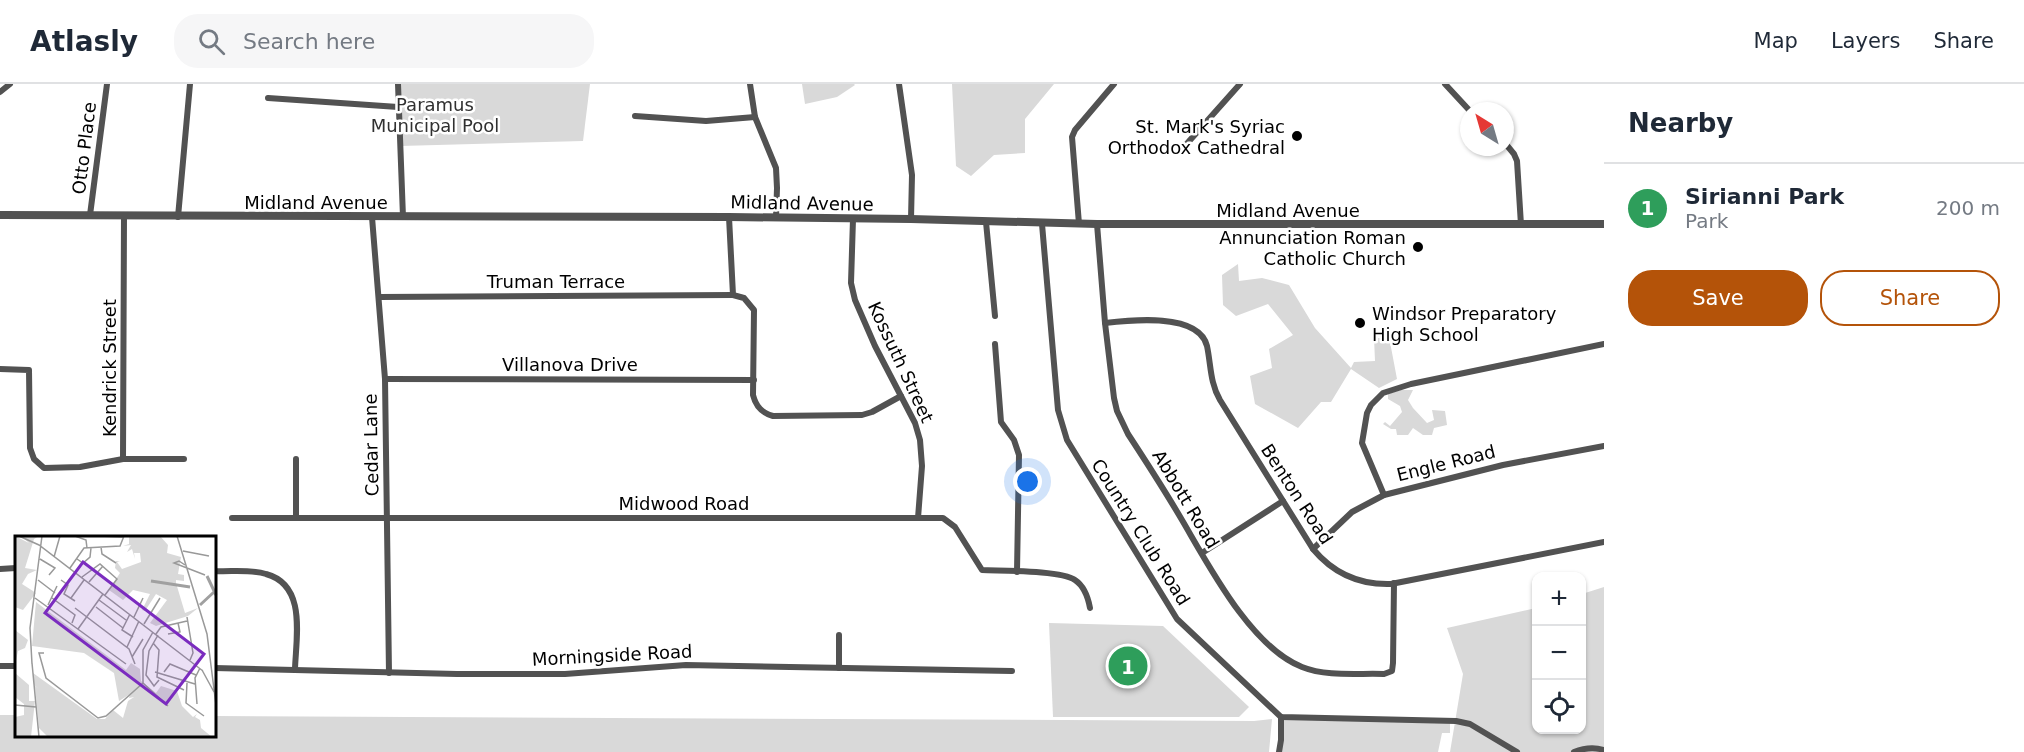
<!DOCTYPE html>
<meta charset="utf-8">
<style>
:root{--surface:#fff;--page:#f6f6f7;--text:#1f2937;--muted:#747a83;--line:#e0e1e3;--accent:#b45309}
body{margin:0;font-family:"DejaVu Sans",sans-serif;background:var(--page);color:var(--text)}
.controls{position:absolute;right:18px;bottom:18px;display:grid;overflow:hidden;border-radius:12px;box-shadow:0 2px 4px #0004}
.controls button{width:54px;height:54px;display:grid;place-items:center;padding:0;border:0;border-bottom:2px solid var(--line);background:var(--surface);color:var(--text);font:30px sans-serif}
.compass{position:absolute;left:1460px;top:18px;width:54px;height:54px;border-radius:50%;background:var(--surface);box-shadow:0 2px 4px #0004;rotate:323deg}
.you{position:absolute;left:1028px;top:398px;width:21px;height:21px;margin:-15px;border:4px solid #fff;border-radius:50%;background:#1a73e8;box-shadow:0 0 0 9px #1a73e833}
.badge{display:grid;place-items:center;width:39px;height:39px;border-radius:50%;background:var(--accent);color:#fff;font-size:20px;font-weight:700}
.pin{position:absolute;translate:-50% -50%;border:3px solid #fff;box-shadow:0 2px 6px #0006}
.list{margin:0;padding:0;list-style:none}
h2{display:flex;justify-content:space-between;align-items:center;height:78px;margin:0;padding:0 24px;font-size:26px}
h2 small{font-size:20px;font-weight:400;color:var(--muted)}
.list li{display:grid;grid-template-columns:39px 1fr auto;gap:18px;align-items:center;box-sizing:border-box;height:90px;padding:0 24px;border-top:2px solid var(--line)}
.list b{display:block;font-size:22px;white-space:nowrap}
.list p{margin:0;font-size:20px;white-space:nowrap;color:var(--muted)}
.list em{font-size:20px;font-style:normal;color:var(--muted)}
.actions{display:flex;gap:12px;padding:18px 24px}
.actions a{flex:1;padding:14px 0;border:2px solid var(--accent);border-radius:24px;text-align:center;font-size:21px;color:var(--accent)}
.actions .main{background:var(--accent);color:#fff}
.icon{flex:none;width:33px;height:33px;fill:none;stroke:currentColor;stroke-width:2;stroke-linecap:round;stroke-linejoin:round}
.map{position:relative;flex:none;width:1604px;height:668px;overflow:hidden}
header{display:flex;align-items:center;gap:36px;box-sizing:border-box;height:84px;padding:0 30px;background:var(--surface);border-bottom:2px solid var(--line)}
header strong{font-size:28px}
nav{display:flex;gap:33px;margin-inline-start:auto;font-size:21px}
.search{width:420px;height:54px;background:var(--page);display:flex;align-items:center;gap:15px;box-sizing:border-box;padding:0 21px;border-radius:24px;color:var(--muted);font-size:22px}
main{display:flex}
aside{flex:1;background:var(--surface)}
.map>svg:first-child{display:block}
</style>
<header>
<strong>Atlasly</strong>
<div class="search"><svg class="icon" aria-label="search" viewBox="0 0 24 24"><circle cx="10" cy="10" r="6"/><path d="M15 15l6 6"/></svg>Search here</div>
<nav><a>Map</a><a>Layers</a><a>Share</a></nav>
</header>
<main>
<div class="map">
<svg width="1604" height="668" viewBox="0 0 1604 668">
<rect width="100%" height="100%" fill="#fff"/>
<g fill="#d9d9d9">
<polygon points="398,0 590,0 583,57 400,62"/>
<polygon points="802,0 854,0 855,1 837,13 805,20"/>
<polygon points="952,0 1054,0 1025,35 1025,69 994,71 971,92 956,82"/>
<polygon points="1238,180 1239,197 1262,194 1289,201 1315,244 1351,284 1354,278 1375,277 1374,254 1380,254 1390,258 1397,295 1379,304 1351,285 1331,318 1321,318 1298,344 1255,320 1250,292 1272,284 1269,265 1293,251 1268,220 1236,232 1223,221 1222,191"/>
<polygon points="1401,306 1413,306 1408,316 1413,324 1427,339 1434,336 1432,326 1445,327 1447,341 1434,344 1432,351 1423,351 1413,344 1408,351 1397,351 1396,345 1391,345 1383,340 1385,338 1390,342 1402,328 1400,322 1388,315 1388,310"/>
<polygon points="1604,503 1604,668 1450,668 1463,590 1447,544 1536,524 1536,646 1582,646 1582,510"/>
<polygon points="1049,539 1163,542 1249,623 1239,633 1053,633"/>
<polygon points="0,631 16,631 16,652 214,652 215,632 1254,637 1272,635 1269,668 0,668"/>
<polygon points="1281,633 1450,638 1450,649 1442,649 1438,668 1279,668"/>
</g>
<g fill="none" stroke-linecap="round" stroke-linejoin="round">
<g stroke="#525252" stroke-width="6">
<polyline points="398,0 403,133"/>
<polyline points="750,0 755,33 776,84 777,104 776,134"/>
<polyline points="899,0 912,91 911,135"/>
<polyline points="1445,0 1470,27"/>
<polyline points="0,8 10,0"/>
<polyline points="268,14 398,23"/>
<polyline points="635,32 706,37 755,33"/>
<polyline points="1505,59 1514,70 1517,77 1521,141"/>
<polyline points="1183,64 1240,0"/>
<polyline points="90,131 107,0"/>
<polyline points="178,133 190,0"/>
<polyline points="372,133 385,295 389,589"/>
<path d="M 729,133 L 733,211 L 744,214 L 754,226 L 753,311 C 756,323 762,329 773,332 L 862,331 L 872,328 L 901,312"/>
<polyline points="853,135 851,199 855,216 875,262 915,339 920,356 922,382 918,434"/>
<polyline points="986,138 995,232"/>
<polyline points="1042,140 1058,326 1067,356 1177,535 1281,633 1456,637 1470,640 1517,668"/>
<polyline points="1079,140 1072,53 1075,46 1114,0"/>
<path d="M 1097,140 L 1105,239 L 1114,314 L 1117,327 L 1128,350 C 1147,379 1165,407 1182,436 C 1209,482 1251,563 1302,583 C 1327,593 1358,589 1384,590 L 1392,587 L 1393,579 L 1394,499"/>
<polyline points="379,213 733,211"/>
<path d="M 1105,239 C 1130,236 1199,228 1207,262 C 1211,281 1210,299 1220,316 L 1313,465 C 1333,489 1360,501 1391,500 L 1604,458"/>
<polyline points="995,260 1001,338 1014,356 1019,371 1017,488"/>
<polyline points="0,285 29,286 30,364 34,375 44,384 80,383 123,375 184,375"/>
<polyline points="385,295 754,296"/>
<polyline points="123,375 124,132"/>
<polyline points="1384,411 1362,359 1367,329 1371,321 1383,309 1411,300 1604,260"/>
<polyline points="296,433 296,375"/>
<path d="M 232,434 L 943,434 L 955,443 L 982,486 C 1001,487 1061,486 1075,496 C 1084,502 1088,513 1090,524"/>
<polyline points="1313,465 1352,428 1384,411 1503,381 1604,362"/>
<polyline points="1202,469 1283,417"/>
<polyline points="0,485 16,484"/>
<path d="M 214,487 C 231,488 250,485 266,490 C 307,501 296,553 295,585"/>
<polyline points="839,551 839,584"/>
<polyline points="0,582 16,582"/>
<polyline points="214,584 457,590 565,590 686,581 1012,587"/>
<polyline points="1279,668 1281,656 1281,633"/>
<path d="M 1574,668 C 1584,664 1594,663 1604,666"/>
</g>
<polyline stroke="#525252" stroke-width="8" points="0,131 729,133 911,135 1097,140 1604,140"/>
</g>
<g fill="#000" stroke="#fff" stroke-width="2">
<circle cx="1297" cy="52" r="6"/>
<circle cx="1418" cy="163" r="6"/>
<circle cx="1360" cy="239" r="6"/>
</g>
<g text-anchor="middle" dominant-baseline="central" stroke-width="5" stroke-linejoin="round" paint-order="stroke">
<g font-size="18" fill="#303030" stroke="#fff">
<text x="435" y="20">Paramus<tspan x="435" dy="21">Municipal Pool</tspan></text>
</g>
<g font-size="18" fill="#000" stroke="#fff" text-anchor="end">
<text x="1285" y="42">St. Mark's Syriac<tspan x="1285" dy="21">Orthodox Cathedral</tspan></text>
<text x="1406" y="153">Annunciation Roman<tspan x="1406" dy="21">Catholic Church</tspan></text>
<text x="1372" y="229" text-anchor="start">Windsor Preparatory<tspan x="1372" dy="21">High School</tspan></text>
</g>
<g font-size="18" fill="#000" stroke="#fff">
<text transform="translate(84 64) rotate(-83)">Otto Place</text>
<text x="316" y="118">Midland Avenue</text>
<text transform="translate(802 119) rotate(1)">Midland Avenue</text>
<text x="1288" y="126">Midland Avenue</text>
<text x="556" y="197">Truman Terrace</text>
<text transform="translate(901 278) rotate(65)">Kossuth Street</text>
<text x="570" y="280">Villanova Drive</text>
<text transform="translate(109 284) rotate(-90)">Kendrick Street</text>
<text transform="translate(371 361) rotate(-91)">Cedar Lane</text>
<text transform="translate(1446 379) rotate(-14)">Engle Road</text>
<text transform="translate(1297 410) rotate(57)">Benton Road</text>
<text transform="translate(1186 415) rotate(59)">Abbott Road</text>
<text x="684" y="419">Midwood Road</text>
<text transform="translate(1141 448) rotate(58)">Country Club Road</text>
<text transform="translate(612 571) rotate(-3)">Morningside Road</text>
</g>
</g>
<g transform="translate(15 452)">
<rect width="201" height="201" fill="#fff"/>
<path d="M 0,0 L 14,7 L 6,0 L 24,0 L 19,3 L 10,32 L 22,34 L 13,38 L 7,48 L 21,57 L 8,74 L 0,71 ZM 114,0 L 145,0 L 153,9 L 152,17 L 166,21 L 163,38 L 169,39 L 169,45 L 161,44 L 161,47 L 170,77 L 183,72 L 173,80 L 141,90 L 135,87 L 152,64 L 141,58 L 130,75 L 127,74 L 135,58 L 118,54 L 108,64 L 94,54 L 105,37 L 100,32 L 101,25 L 105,25 L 102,26 L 107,33 L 126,26 L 125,17 L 119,17 L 120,23 L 117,13 L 112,16 L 116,9 L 108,10 L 114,8 ZM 21,66 L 111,134 L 116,127 L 125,133 L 126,145 L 141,157 L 146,150 L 162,155 L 167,170 L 178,181 L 182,178 L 180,181 L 185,184 L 186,192 L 197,201 L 33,201 L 24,192 L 20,150 L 24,153 L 19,149 L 18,137 L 82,183 L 90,183 L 98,174 L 108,182 L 113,165 L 119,161 L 114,162 L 115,158 L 104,165 L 99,137 L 69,117 L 17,110 ZM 0,94 L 13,104 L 10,112 L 3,115 L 0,129 ZM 0,137 L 14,149 L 14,165 L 20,165 L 16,201 L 0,201 L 0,181 L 9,179 L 9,168 L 0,161 Z" fill="#d9d9d9"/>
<path fill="none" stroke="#a0a0a0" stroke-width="3" d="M 192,40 L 201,59M 136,45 L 175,51M 185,69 L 199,56"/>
<path fill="none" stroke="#999" stroke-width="1.5" d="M 4,0 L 24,9 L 188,135M 60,0 L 71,4 L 72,12M 83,0 L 109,1M 162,0 L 192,98 L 201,169M 86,11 L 87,18 L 101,27M 168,15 L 194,20M 39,21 L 45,0M 25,23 L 40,32 L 34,39M 62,23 L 68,27 L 75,21 L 76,12M 170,29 L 164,25 L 159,27 L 190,39M 55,32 L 69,12 L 105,10 L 109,0M 67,41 L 85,28 L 102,43 L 90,59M 23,44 L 40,57M 46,44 L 53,49 L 49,58 L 60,65M 74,46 L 88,30M 20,62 L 111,128M 37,62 L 60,79 L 57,87M 56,62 L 69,44M 84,64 L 111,84M 33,69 L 42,50M 81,71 L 108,92M 60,72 L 114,113 L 120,128M 115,78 L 107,94 L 118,101M 119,81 L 128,62M 172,81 L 178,117 L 175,124M 129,88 L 145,62M 63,93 L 88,58M 138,96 L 128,114 L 128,147 L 153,170M 141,98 L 146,91 L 172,85M 153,98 L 165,96 L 163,87M 143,99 L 134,115 L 131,139 L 139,150 L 144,144M 138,107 L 144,114 L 142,141 L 169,154M 112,111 L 124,85M 29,117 L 24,117 L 31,142 L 83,182 L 91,180 L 128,147M 117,121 L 128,103M 17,127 L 24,201M 17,128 L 15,92 L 27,0M 187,134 L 199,156M 140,136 L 180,148M 149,136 L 155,128 L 181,139M 172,147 L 171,167 L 189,180M 182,168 L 180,142 L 185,132M 0,169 L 21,171"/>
<path fill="#7b2cbf" fill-opacity="0.15" stroke="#7b2cbf" stroke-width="3" d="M 68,26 L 189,118 L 151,168 L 30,77 Z"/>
<rect width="201" height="201" fill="none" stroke="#000" stroke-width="3"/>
</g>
</svg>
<div class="controls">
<button>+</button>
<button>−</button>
<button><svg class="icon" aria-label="locate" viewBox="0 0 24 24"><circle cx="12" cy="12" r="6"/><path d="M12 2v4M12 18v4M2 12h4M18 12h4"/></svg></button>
</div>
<svg class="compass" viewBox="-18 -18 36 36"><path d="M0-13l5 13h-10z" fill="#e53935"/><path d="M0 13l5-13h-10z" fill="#747a83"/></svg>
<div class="you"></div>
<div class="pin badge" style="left:1128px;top:582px;background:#2e9e5b">1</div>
</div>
<aside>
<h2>Nearby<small></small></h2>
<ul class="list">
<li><span class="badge" style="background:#2e9e5b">1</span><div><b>Sirianni Park</b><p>Park</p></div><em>200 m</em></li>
</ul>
<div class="actions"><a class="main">Save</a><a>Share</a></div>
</aside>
</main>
